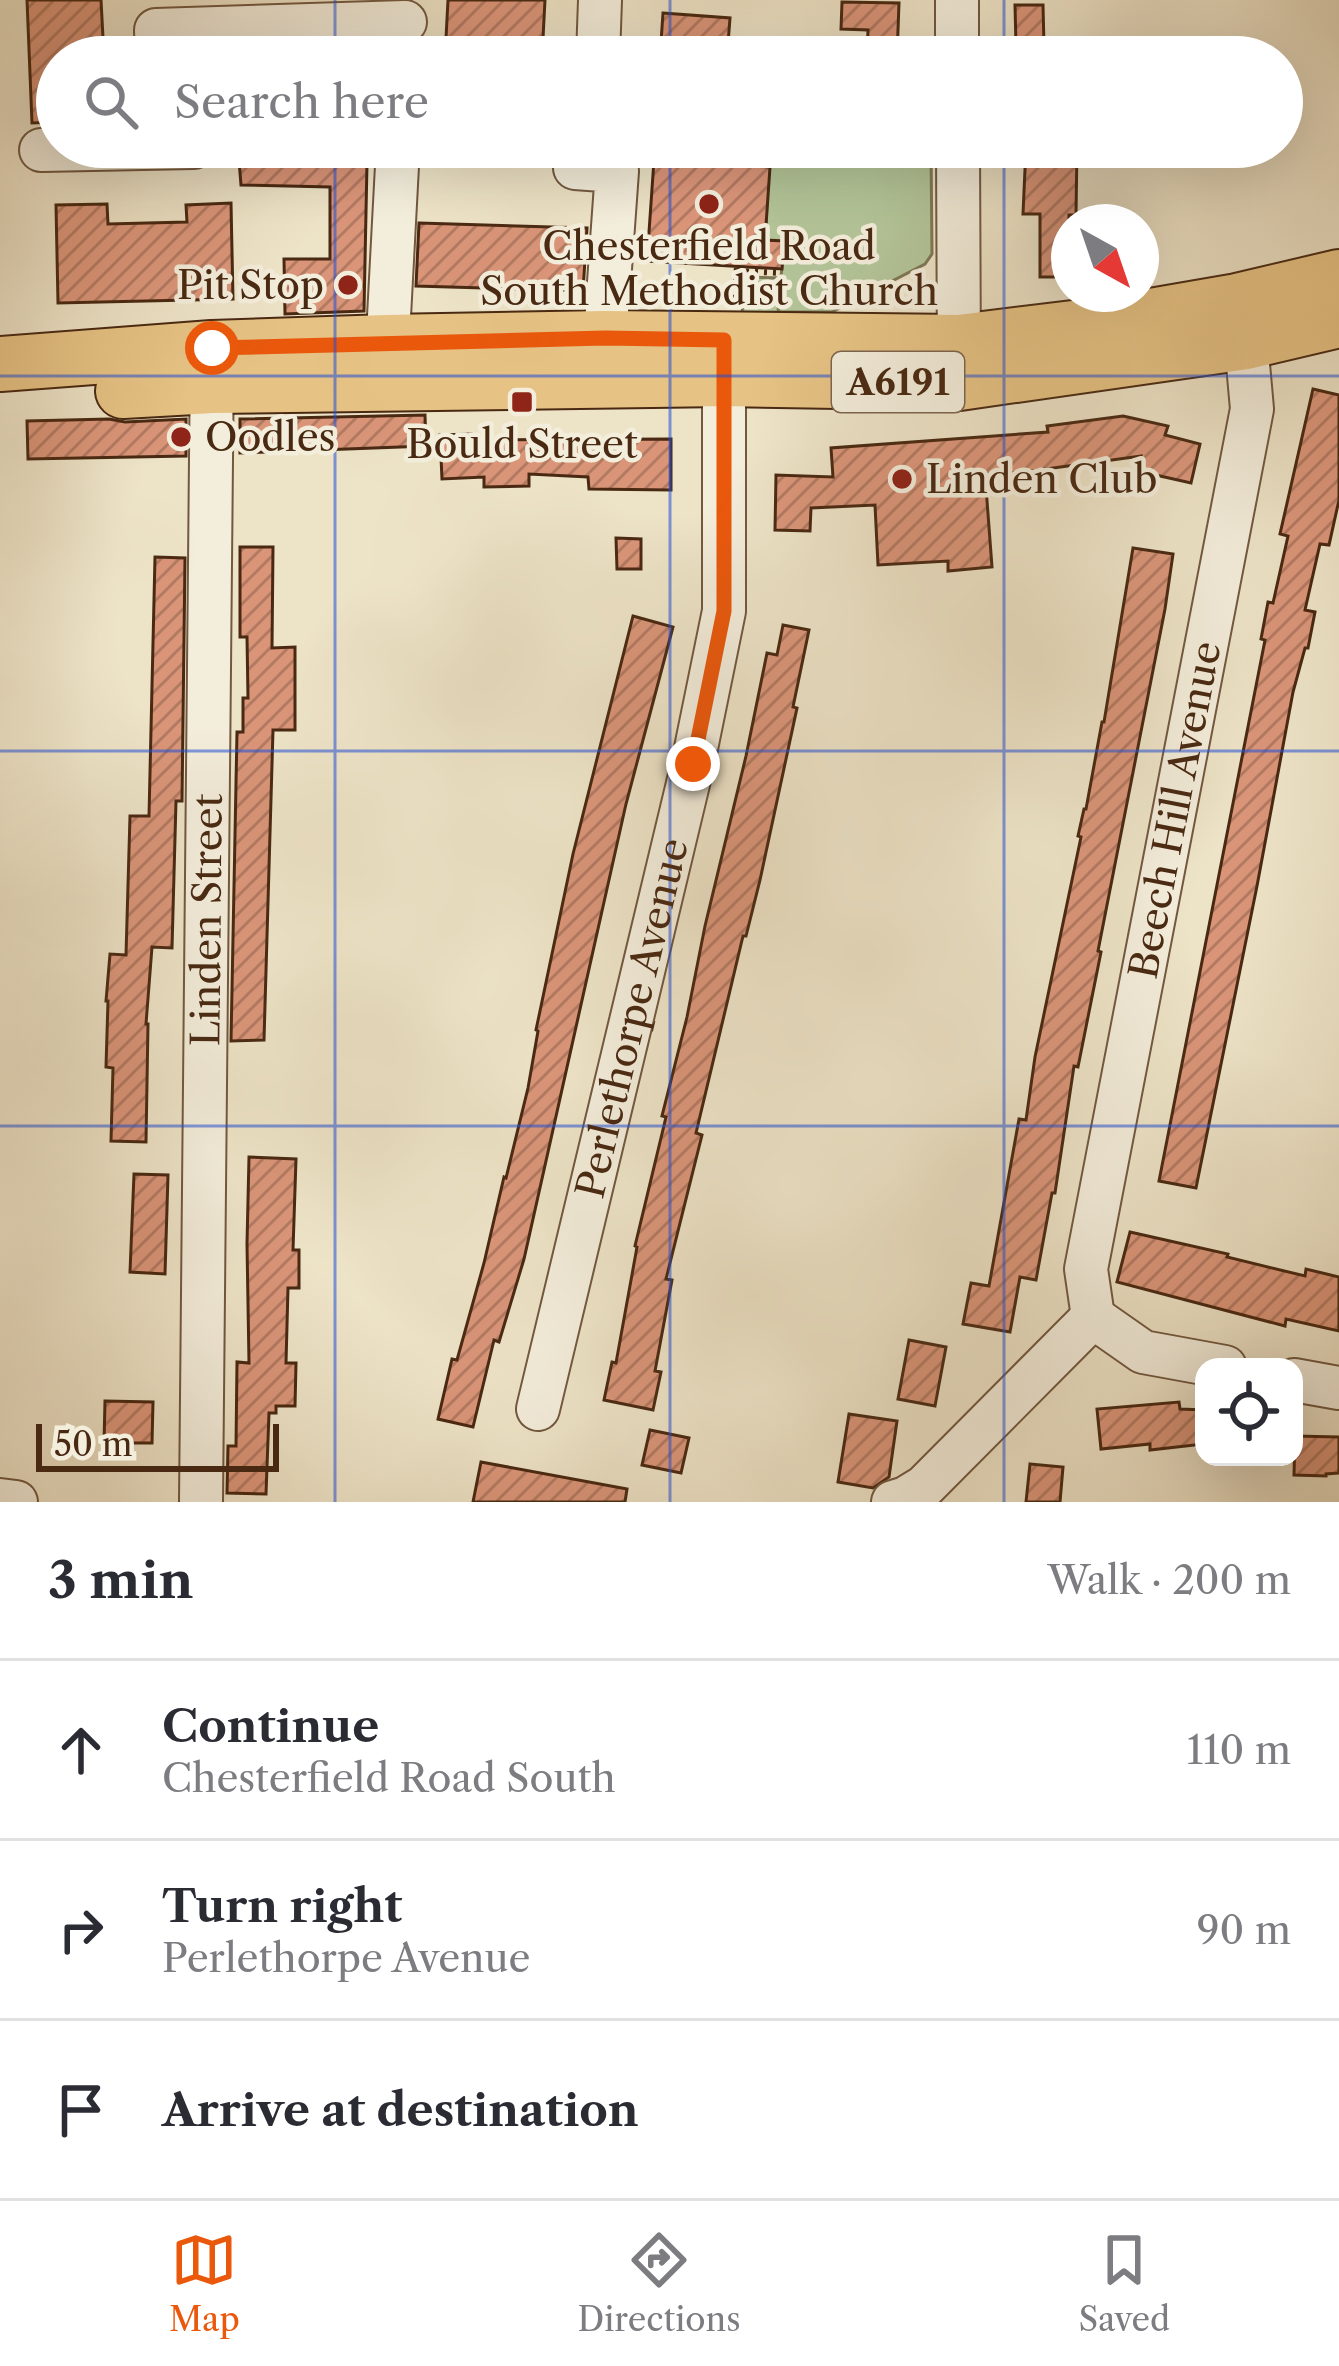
<!DOCTYPE html>
<meta charset="utf-8">
<style>
:root{--surface:#fff;--page:#f7f7f7;--text:#2b2b33;--muted:#7c7c81;--line:#e1e1e2;--accent:#ea580c}
body{margin:0;font-family:"Libre Caslon Text",serif;background:var(--page);color:var(--text)}
.controls{position:absolute;right:36px;bottom:36px;display:grid;overflow:hidden;border-radius:24px;box-shadow:0 12px 48px #0002}
.controls button{width:108px;height:108px;display:grid;place-items:center;padding:0;border:0;border-bottom:3px solid var(--line);background:var(--surface);color:var(--text);font:60px sans-serif}
.compass{position:absolute;left:1051px;top:204px;width:108px;height:108px;border-radius:50%;background:var(--surface);box-shadow:0 12px 48px #0002;rotate:140deg}
.scale{position:absolute;left:36px;bottom:30px;width:243px;box-sizing:border-box;padding-left:12px;border:6px solid #492912;border-top:0;font-size:33px;line-height:42px;white-space:nowrap;color:#492912;-webkit-text-stroke:9px #f3eddb;paint-order:stroke}
.stop{position:absolute;width:36px;height:36px;margin:-27px;border:9px solid #ea580c;border-radius:50%;background:#fff}
.stop.end{background:#ea580c;border-color:#fff;box-shadow:0 3px 12px #0008}
.list{margin:0;padding:0;list-style:none}
h2{display:flex;justify-content:space-between;align-items:center;height:156px;margin:0;padding:0 48px;font-size:51px}
h2 small{font-size:39px;font-weight:400;color:var(--muted)}
.list li{display:grid;grid-template-columns:78px 1fr auto;gap:36px;align-items:center;box-sizing:border-box;height:180px;padding:0 48px;border-top:3px solid var(--line)}
.list b{display:block;font-size:45px;white-space:nowrap}
.list p{margin:0;font-size:39px;white-space:nowrap;color:var(--muted)}
.list em{font-size:39px;font-style:normal;color:var(--muted)}
.icon{flex:none;width:66px;height:66px;fill:none;stroke:currentColor;stroke-width:2;stroke-linecap:round;stroke-linejoin:round}
.map{position:relative;flex:none;width:1339px;height:1502px;overflow:hidden}
.search{position:absolute;background:var(--surface);box-shadow:0 12px 48px #0002;left:36px;right:36px;top:36px;height:132px;display:flex;align-items:center;gap:30px;box-sizing:border-box;padding:0 42px;border-radius:66px;color:var(--muted);font-size:45px}
.sheet{height:696px;background:var(--surface)}
nav{display:flex;justify-content:space-around;align-items:center;box-sizing:border-box;height:168px;border-top:3px solid var(--line);background:var(--surface);font-size:33px;color:var(--muted)}
nav a{display:grid;justify-items:center;gap:6px}
nav .on{color:var(--accent)}
.map>svg:first-child{display:block}
</style>
<div class="map">
<svg width="1339" height="1502" viewBox="0 0 1339 1502">
<defs>
<pattern id="park-tufts" width="24" height="20" patternUnits="userSpaceOnUse" patternTransform="scale(3)"><rect width="24" height="20" fill="#b3c599"/><path d="M3 7l-1-3M5 7V3M7 7l1-3M15 17l-1-3M17 17v-4M19 17l1-3" fill="none" stroke="#9ba983"/></pattern>
<pattern id="building-hatch" width="6" height="6" patternUnits="userSpaceOnUse" patternTransform="scale(3)"><rect width="6" height="6" fill="#da9579"/><path d="M-1 1l2-2M0 6l6-6M5 7l2-2" fill="none" stroke="#b37a62"/></pattern>
</defs>
<rect width="100%" height="100%" fill="#ede3c7"/>
<filter id="stains"><feTurbulence type="fractalNoise" baseFrequency=".00167" numOctaves="4"/><feColorMatrix values="0 0 0 0 .2 0 0 0 0 .09 0 0 0 0 .02 0 0 0 .5 -.17"/></filter>
<radialGradient id="worn" r=".72"><stop offset=".6" stop-color="#630" stop-opacity="0"/><stop offset="1" stop-color="#630" stop-opacity=".3"/></radialGradient>
<polygon fill="#b3c599" stroke="#7e7756" stroke-width="3" points="770,147 931,147 932,254 925,264 832,312 778,312 784,242 765,240"/>
<polygon fill="url(#park-tufts)" stroke="#7e7756" stroke-width="3" points="745,277 781,278 778,312 742,313"/>
<g fill="url(#building-hatch)" stroke="#492912" stroke-width="3">
<polygon points="27,0 101,0 104,57 57,57 57,122 32,123"/>
<polygon points="448,0 545,0 542,57 445,57"/>
<polygon points="842,2 899,3 897,57 867,57 868,30 841,29"/>
<polygon points="1015,5 1043,5 1044,46 1016,46"/>
<polygon points="663,13 730,18 727,57 660,57"/>
<polygon points="1026,147 1077,147 1076,215 1069,215 1069,277 1040,277 1040,214 1023,214"/>
<polygon points="239,160 367,163 364,311 285,314 284,259 330,259 330,187 241,185"/>
<polygon points="654,160 770,167 765,240 784,241 782,269 647,261"/>
<polygon points="231,203 233,299 58,303 56,205 107,204 108,224 187,222 186,205"/>
<polygon points="419,223 587,228 583,291 416,286"/>
<polygon points="1313,389 1339,395 1339,500 1329,545 1320,544 1305,610 1315,612 1308,648 1305,648 1293,692 1257,886 1196,1188 1159,1181 1265,640 1261,639 1268,602 1273,603 1288,536 1280,534"/>
<polygon points="425,415 426,446 240,453 240,419"/>
<polygon points="1123,416 1168,426 1165,435 1200,444 1191,483 1138,471 1141,456 1024,472 985,474 992,567 948,571 948,561 878,565 875,505 811,508 810,531 775,530 776,475 833,477 831,448 1048,432 1047,426"/>
<polygon points="109,419 125,422 186,419 186,456 28,459 27,421"/>
<polygon points="471,434 471,440 671,439 671,490 589,489 588,477 529,474 529,486 484,487 484,477 442,479 440,435"/>
<polygon points="616,538 641,539 641,569 617,569"/>
<polygon points="240,547 273,547 272,648 295,647 295,730 273,730 264,1040 231,1041 237,732 243,732 243,698 248,698 247,637 240,637"/>
<polygon points="1133,548 1173,554 1165,609 1098,951 1101,952 1078,1067 1074,1066 1055,1193 1052,1193 1036,1280 1020,1277 1010,1332 963,1324 971,1283 989,1286 1019,1119 1026,1120 1035,1057 1081,837 1078,836 1084,809 1086,809 1102,722 1104,722"/>
<polygon points="155,557 185,558 182,801 176,801 172,948 152,947 146,1024 148,1024 146,1142 111,1141 113,1068 106,1067 108,1001 106,1001 110,954 126,955 130,816 149,816"/>
<polygon points="633,616 673,627 626,804 524,1259 499,1342 494,1340 473,1427 438,1419 452,1359 457,1360 484,1263 504,1177 506,1178 528,1088 538,1031 536,1030 573,854"/>
<polygon points="783,625 809,630 793,707 797,708 760,880 746,936 743,936 696,1133 702,1135 666,1279 672,1280 655,1371 661,1372 653,1410 604,1400 612,1362 616,1363 637,1247 635,1246 666,1117 662,1116 687,1017 705,926 746,756 767,653 777,655"/>
<polygon points="249,1157 296,1159 293,1250 299,1250 299,1288 288,1288 286,1363 296,1363 295,1406 276,1406 276,1413 269,1413 266,1494 227,1493 228,1446 236,1446 237,1362 249,1363 247,1244"/>
<polygon points="134,1174 168,1175 165,1274 130,1272"/>
<polygon points="1130,1232 1228,1254 1227,1257 1305,1276 1306,1269 1339,1277 1339,1331 1286,1319 1285,1326 1117,1282"/>
<polygon points="909,1340 946,1347 935,1406 898,1399"/>
<polygon points="105,1401 153,1402 152,1443 104,1443"/>
<polygon points="1179,1402 1180,1409 1204,1410 1204,1444 1150,1450 1150,1444 1101,1449 1097,1409"/>
<polygon points="849,1414 897,1421 889,1477 873,1488 838,1482"/>
<polygon points="650,1430 689,1438 681,1473 642,1465"/>
<polygon points="1295,1436 1339,1437 1339,1473 1326,1474 1326,1476 1294,1475"/>
<polygon points="481,1462 627,1489 625,1502 473,1502"/>
<polygon points="1030,1464 1063,1467 1060,1502 1026,1502"/>
</g>
<g fill="none" stroke-linecap="round" stroke-linejoin="round">
<g stroke="#72583f" stroke-width="46">
<g id="minor">
<polyline points="957,0 957,57"/>
<polyline points="157,57 156,30 405,22"/>
<polyline points="598,57 600,0"/>
<polyline points="958,147 959,368"/>
<polyline points="41,150 194,147"/>
<polyline points="575,168 617,171 605,338"/>
<polyline points="386,373 398,147"/>
<path id="s1" d="M 1093,1317 L 1086,1269 L 1252,409 L 1246,342 L 1240,314"/>
<polyline points="1093,1317 1143,1352 1225,1367"/>
<polyline points="1294,1380 1339,1388"/>
<path id="s2" d="M 538,1409 L 693,763 L 724,611 L 724,353"/>
<polyline points="0,1500 16,1502"/>
<path id="s3" d="M 201,1502 L 212,355"/>
<polyline points="893,1502 906,1498 924,1487 1093,1317"/>
</g>
</g>
<g stroke="#492912" stroke-width="58">
<g id="major">
<polyline points="0,364 212,348 387,342 605,338 959,342 1098,325 1237,301 1339,277"/>
<polyline points="123,391 212,386 724,379 959,383 1246,342 1339,320"/>
</g>
</g>
<g stroke="#492912" stroke-width="6" stroke-dasharray="3 6" stroke-linecap="butt">
<polyline points="737,271 782,273"/>
<polyline points="735,298 737,266"/>
</g>
<use href="#minor" stroke="#f3eddb" stroke-width="42"/>
<use href="#major" stroke="#e6c284" stroke-width="54"/>
</g>
<g fill="none" stroke-linecap="round" stroke-linejoin="round">
<polyline stroke="#ea580c" stroke-width="15" points="212,348 605,338 724,340 724,611 693,764"/>
</g>
<path fill="none" stroke="#1d4ed8" stroke-width="3" stroke-opacity="0.55" d="M 335,0 L 335,57M 670,0 L 670,57M 1004,0 L 1004,57M 335,147 L 335,1502M 670,147 L 670,1502M 1004,147 L 1004,1502M 0,376 L 1339,376M 0,751 L 1339,751M 0,1126 L 1339,1126"/>
<g fill="#8f2418" stroke="#f3eddb" stroke-width="4.5">
<circle cx="709" cy="204" r="12"/>
<circle cx="348" cy="285" r="12"/>
<rect x="510" y="390" width="24" height="24" rx="6"/>
<circle cx="181" cy="437" r="12"/>
<circle cx="902" cy="479" r="12"/>
</g>
<g text-anchor="middle" dominant-baseline="central" stroke-width="9" stroke-linejoin="round" paint-order="stroke">
<rect fill="#f3eddb" stroke="#7c644e" stroke-width="3" x="832" y="352" width="132" height="60" rx="9"/>
<g font-size="36" font-weight="bold" fill="#492912">
<text x="898" y="382">A6191</text>
</g>
<g font-size="39" fill="#492912" stroke="#f3eddb">
<text x="709" y="246">Chesterfield Road<tspan x="709" dy="45">South Methodist Church</tspan></text>
<text x="324" y="285" text-anchor="end">Pit Stop</text>
<text x="205" y="437" text-anchor="start">Oodles</text>
<text x="522" y="444">Bould Street</text>
<text x="926" y="479" text-anchor="start">Linden Club</text>
</g>
<g font-size="39" fill="#492912" stroke="#f3eddb">
<text stroke="none"><textPath href="#s1" startOffset="516">Beech Hill Avenue</textPath></text>
<text stroke="none"><textPath href="#s3" startOffset="582">Linden Street</textPath></text>
<text stroke="none"><textPath href="#s2" startOffset="402">Perlethorpe Avenue</textPath></text>
</g>
</g>
<rect width="100%" height="100%" filter="url(#stains)"/>
<rect width="100%" height="100%" fill="url(#worn)"/>
</svg>
<div class="controls">
<button><svg class="icon" aria-label="locate" viewBox="0 0 24 24"><circle cx="12" cy="12" r="6"/><path d="M12 2v4M12 18v4M2 12h4M18 12h4"/></svg></button>
</div>
<svg class="compass" viewBox="-18 -18 36 36"><path d="M0-13l5 13h-10z" fill="#e53935"/><path d="M0 13l5-13h-10z" fill="#7c7c81"/></svg>
<div class="scale">50 m</div>
<div class="stop" style="left:212px;top:348px"></div>
<div class="stop end" style="left:693px;top:764px"></div>
<div class="search"><svg class="icon" aria-label="search" viewBox="0 0 24 24"><circle cx="10" cy="10" r="6"/><path d="M15 15l6 6"/></svg>Search here</div>
</div>
<section class="sheet">
<h2>3 min<small>Walk · 200 m</small></h2>
<ul class="list">
<li><svg class="icon" aria-label="ahead" viewBox="0 0 24 24"><path d="M12 20V5M6 11l6-6 6 6"/></svg><div><b>Continue</b><p>Chesterfield Road South</p></div><em>110 m</em></li>
<li><svg class="icon" aria-label="right" viewBox="0 0 24 24"><path d="M7 20v-9h11M14 6l5 5-5 5"/></svg><div><b>Turn right</b><p>Perlethorpe Avenue</p></div><em>90 m</em></li>
<li><svg class="icon" aria-label="arrive" viewBox="0 0 24 24"><path d="M6 21V4h12l-3 4 3 4H6"/></svg><div><b>Arrive at destination</b></div></li>
</ul>
</section>
<nav>
<a class="on"><svg class="icon" aria-label="map" viewBox="0 0 24 24"><path d="M3 6l6-2 6 2 6-2v14l-6 2-6-2-6 2zM9 4v14M15 6v14"/></svg>Map</a>
<a><svg class="icon" aria-label="directions" viewBox="0 0 24 24"><path d="M12 3l9 9-9 9-9-9zM9 14v-3h6M13 9l2 2-2 2"/></svg>Directions</a>
<a><svg class="icon" aria-label="saved" viewBox="0 0 24 24"><path d="M7 4h10v16l-5-4-5 4z"/></svg>Saved</a>
</nav>
